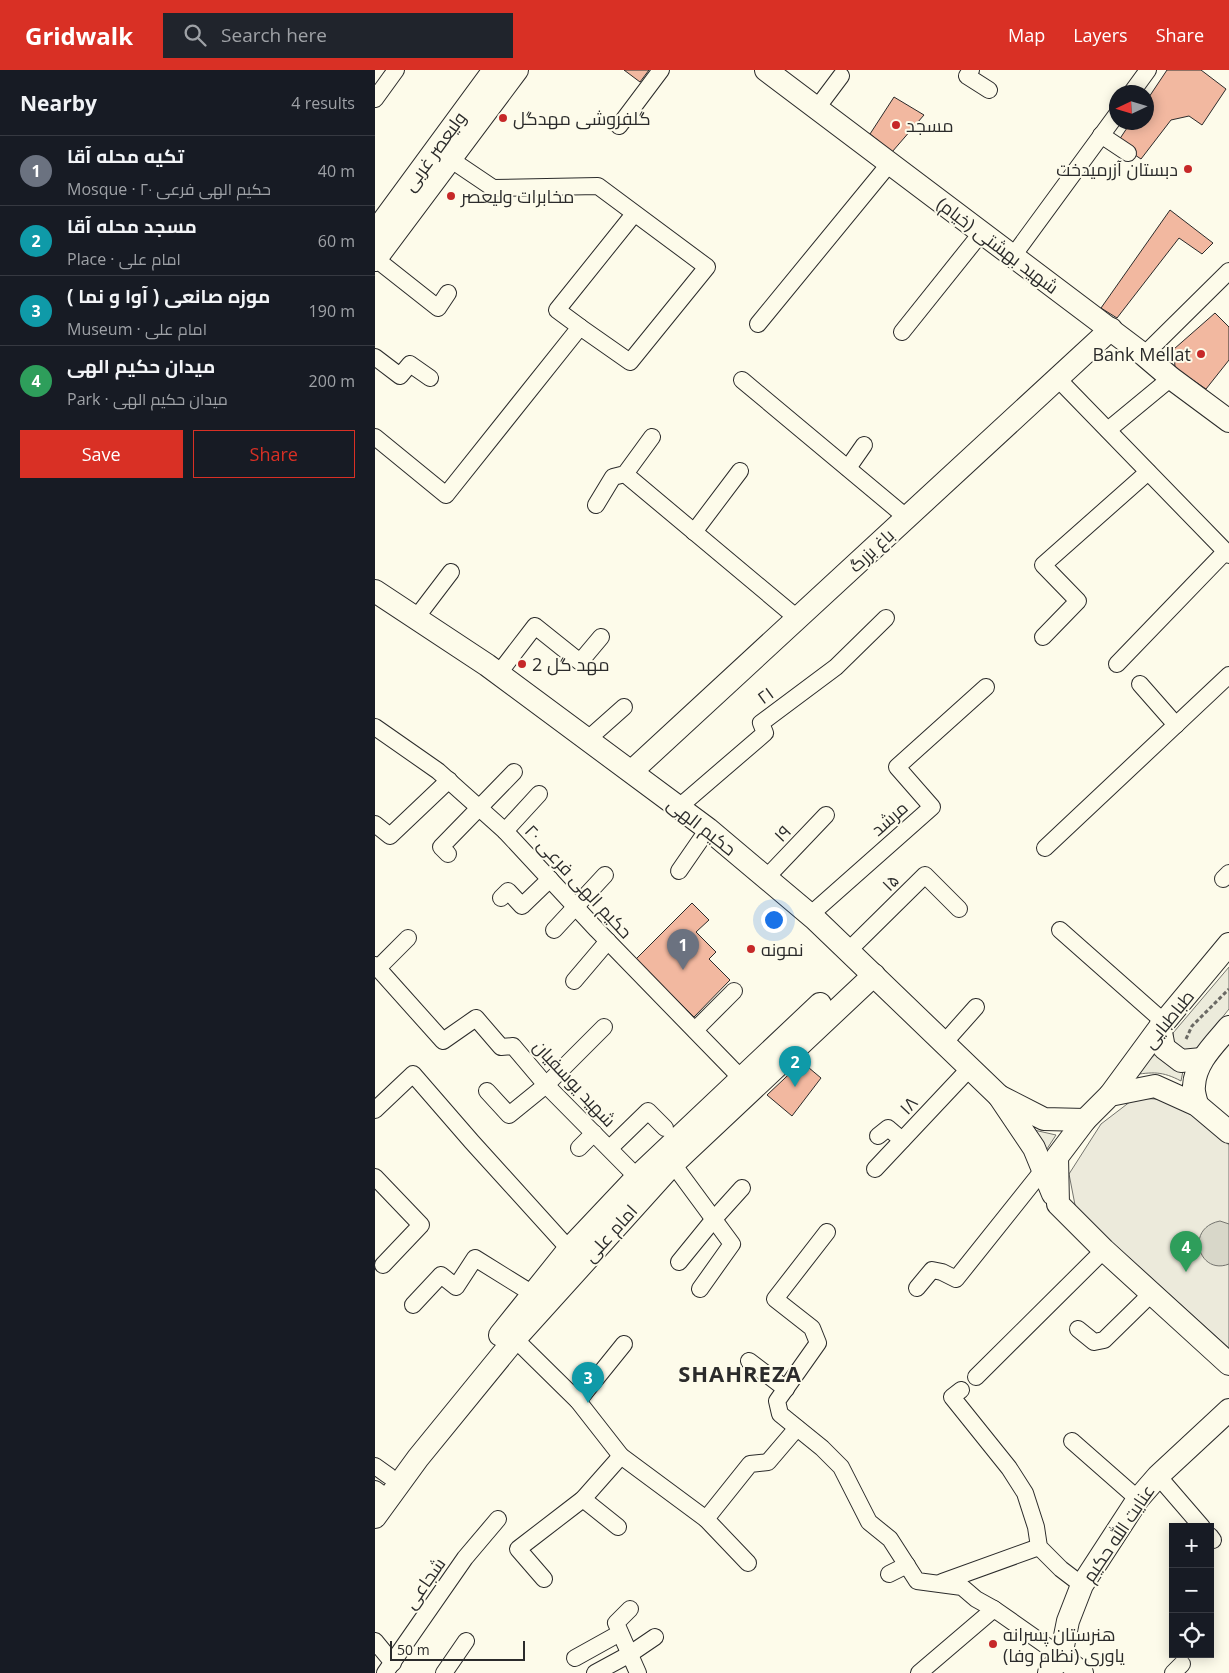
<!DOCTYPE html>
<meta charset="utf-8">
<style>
:root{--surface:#171b24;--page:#20242c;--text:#f1f3f6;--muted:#9ea1a6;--line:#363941;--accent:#d93025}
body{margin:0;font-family:"Open Sans",Cairo,sans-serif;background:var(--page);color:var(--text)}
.controls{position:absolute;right:15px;bottom:15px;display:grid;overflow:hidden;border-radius:0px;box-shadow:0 2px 12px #0003}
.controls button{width:45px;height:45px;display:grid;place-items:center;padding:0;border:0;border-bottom:1px solid var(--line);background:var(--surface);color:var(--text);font:25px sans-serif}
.compass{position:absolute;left:734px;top:15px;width:45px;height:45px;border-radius:50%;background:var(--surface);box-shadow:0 2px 12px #0003;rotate:266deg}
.scale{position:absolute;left:15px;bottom:12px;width:135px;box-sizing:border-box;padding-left:5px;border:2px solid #2b2b2b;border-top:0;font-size:14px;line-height:18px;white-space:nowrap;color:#2b2b2b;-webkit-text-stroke:4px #fdfbea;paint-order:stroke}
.you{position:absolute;left:398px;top:849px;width:18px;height:18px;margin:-12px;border:4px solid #fff;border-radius:50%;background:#1a73e8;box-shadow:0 0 0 8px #1a73e833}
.badge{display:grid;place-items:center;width:32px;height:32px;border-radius:50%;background:var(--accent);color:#fff;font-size:16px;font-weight:700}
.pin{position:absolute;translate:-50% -41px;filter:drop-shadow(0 1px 2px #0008)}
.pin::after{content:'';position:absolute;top:26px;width:18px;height:15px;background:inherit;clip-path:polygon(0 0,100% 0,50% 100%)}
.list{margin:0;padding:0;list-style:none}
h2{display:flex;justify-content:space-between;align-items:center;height:65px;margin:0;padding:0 20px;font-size:21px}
h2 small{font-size:16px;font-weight:400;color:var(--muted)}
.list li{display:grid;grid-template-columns:32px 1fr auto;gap:15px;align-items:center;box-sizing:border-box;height:70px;padding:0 20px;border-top:1px solid var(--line)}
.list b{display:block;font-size:19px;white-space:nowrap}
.list p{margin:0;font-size:16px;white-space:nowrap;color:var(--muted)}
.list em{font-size:16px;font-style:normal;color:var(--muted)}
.actions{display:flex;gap:10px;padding:15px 20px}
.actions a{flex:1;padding:11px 0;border:1px solid var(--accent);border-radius:0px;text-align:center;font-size:18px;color:var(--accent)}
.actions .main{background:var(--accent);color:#fff}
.icon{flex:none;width:28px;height:28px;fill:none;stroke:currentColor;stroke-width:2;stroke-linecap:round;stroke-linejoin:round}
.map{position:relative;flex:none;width:854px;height:1603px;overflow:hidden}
header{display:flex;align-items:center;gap:30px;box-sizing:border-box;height:70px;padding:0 25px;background:var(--accent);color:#fff}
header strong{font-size:24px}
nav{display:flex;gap:28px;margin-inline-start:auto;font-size:18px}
.search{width:350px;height:45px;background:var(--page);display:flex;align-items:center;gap:12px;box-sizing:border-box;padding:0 18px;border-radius:0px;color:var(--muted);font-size:19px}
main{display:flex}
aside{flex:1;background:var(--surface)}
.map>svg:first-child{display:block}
</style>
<header>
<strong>Gridwalk</strong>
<div class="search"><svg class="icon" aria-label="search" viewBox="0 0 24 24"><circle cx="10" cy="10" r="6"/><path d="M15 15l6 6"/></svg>Search here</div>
<nav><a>Map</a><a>Layers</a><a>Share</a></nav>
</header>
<main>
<aside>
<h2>Nearby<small>4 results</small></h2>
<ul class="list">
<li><span class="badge" style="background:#6b7280">1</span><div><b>تکیه محله آقا</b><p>Mosque · حکیم الهی فرعی ۲۰</p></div><em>40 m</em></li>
<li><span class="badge" style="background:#0f9aa8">2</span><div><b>مسجد محله آقا</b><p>Place · امام علی</p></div><em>60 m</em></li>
<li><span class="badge" style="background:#0f9aa8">3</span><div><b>موزه صانعی ( آوا و نما )</b><p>Museum · امام علی</p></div><em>190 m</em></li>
<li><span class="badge" style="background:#2e9e5b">4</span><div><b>میدان حکیم الهی</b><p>Park · میدان حکیم الهی</p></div><em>200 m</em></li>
</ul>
<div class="actions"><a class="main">Save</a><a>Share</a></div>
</aside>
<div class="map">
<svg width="854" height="1603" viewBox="0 0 854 1603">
<rect width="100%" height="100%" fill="#fdfbea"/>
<g fill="#ecebdb" stroke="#74746e">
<polygon points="854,897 854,939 817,985 798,972 798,963"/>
<path d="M 784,981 L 808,1001 L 806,1011 C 787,1001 778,1002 757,1005 Z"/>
<polygon points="659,1060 681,1065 670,1082"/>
</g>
<polygon fill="#eceadb" stroke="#74746e" points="760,1028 800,1030 854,1075 854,1278 701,1140 694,1104 726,1054"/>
<path fill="#d8d7c9" stroke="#74746e" d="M 845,1151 L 854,1154 L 854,1194 C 824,1206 809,1158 845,1151 Z"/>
<g fill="#f2b8a0" stroke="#2b2b2b">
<polygon points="249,0 274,0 265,12"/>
<polygon points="792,0 826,0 851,19 827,55 814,46 796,50 766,89 742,73 756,52 772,52 772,30"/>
<polygon points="519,27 549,45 517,82 495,64"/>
<polygon points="795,140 838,173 827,184 804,168 742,248 726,238"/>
<polygon points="840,243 854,257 854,290 831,319 800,298 799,279"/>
<polygon points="317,833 334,850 321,862 341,882 334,889 355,910 319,947 261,889"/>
<polygon points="427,992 446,1008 417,1046 392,1025"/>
</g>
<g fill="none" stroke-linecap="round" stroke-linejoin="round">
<g stroke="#2b2b2b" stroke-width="18">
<g id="street">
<polyline points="596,0 592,6 614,20"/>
<polyline points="757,22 773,0"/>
<polyline points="0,29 21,0"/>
<polyline points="442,38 466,6"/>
<polyline points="244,56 286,0"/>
<polyline points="726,65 753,83"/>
<polyline points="638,186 742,44"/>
<polyline points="1,189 63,238 73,223"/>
<polyline points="383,254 515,93"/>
<polyline points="205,257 182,240 259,144"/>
<polyline points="527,262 607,162"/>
<polyline points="769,285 854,201"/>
<polyline points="0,287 25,306 35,294 55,308"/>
<polyline points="682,308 854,485"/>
<polyline points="367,310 531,447"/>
<polyline points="733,360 796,308"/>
<polyline points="0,367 71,425 205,257 255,292 332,197 223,116 118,118 75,89"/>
<polyline points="473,398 489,375"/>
<polyline points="250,404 422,548"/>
<polyline points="221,435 238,407 250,404 277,367"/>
<polyline points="319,462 365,401"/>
<polyline points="41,548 76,502"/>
<polyline points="668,567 703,531 668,495 773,402"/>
<polyline points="742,594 850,482"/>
<polyline points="124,603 160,556 205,592 226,567"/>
<polyline points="765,614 801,655"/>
<polyline points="0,657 63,701 130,761 222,860 366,1008"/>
<polyline points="213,669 249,637"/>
<polyline points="304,737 390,663 386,653 461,597 511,548"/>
<polyline points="0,754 15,766 74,710"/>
<polyline points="130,761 164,724"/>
<polyline points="670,778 854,605"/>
<polyline points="73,784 66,777 139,702"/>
<polyline points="304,801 333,759"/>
<polyline points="391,808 451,745"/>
<polyline points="848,809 854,803"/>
<polyline points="126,828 133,821 147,836 175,809"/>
<polyline points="435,845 557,737 522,697 611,617"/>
<polyline points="179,860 230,805"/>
<polyline points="685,860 789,952"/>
<polyline points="473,881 550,805 584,839"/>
<polyline points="0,895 68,971 101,948 126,977 138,976 171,1015 262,1107"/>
<polyline points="3,898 33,868"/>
<polyline points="199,911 233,871"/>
<polyline points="320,960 359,921"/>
<polyline points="569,973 601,937"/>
<polyline points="112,1021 134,1045 171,1015 229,957"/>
<polyline points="0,1040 38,1004 97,1072 194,1179"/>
<polyline points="503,1066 513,1058 527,1070"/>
<polyline points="204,1078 219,1063"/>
<polyline points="235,1078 273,1041 290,1058"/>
<polyline points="298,1094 357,1174 325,1219"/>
<polyline points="500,1099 595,998"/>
<polyline points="0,1107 46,1155 8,1195"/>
<polyline points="452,1162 400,1229 437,1258 443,1273 402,1331 405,1344 447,1378 466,1397 494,1452 515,1469 542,1511 587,1517 601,1529 619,1539"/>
<polyline points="304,1192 339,1149 367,1118"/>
<polyline points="542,1218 557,1200 567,1202 581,1209 668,1100"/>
<polyline points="38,1235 66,1205 81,1217 100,1188 158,1224"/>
<polyline points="703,1259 719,1272 729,1270 777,1223"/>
<polyline points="140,1269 203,1331 246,1386 331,1449 373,1493"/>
<polyline points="374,1291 411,1319"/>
<polyline points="601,1307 729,1180"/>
<polyline points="586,1320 577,1327 634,1398 650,1423 661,1457 664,1477 686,1499 707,1515"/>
<polyline points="203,1331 249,1274"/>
<polyline points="697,1371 763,1429"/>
<polyline points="0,1396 14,1406"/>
<polyline points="783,1406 827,1457"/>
<polyline points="0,1419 4,1422"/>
<polyline points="208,1429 243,1457"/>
<polyline points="331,1449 375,1394 393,1392 422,1358"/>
<polyline points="835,1466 838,1470"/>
<polyline points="514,1504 532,1495"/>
<polyline points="169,1509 143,1479 208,1429 246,1386"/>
<polyline points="567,1512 664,1477"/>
<polyline points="255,1539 241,1553 263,1603"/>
<polyline points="0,1571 18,1593"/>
<polyline points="200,1588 245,1563"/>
<polyline points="10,1603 90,1488 123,1449"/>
<polyline points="69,1603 91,1571"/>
<polyline points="220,1603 255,1584 280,1567"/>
<polyline points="544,1603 619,1539 686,1586"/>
<polyline points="798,1603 807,1594"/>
</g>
</g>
<g stroke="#2b2b2b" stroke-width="24">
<g id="secondary">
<polyline points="391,0 769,285 796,308 854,351"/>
<polyline points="0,162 119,0"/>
<polyline points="0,190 142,0"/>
<polyline points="0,521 112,595 333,759 440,849 624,1026"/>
<polyline points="257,701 736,259"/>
<polyline points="785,957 789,978 806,991 827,989"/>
<polyline points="735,1025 785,957 854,874"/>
<path d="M 822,1035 C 821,1029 818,1022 819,1016 C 820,992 840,974 854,957"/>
<polyline points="854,1062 822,1035 780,1016 735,1025 710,1050 682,1087 683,1134 729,1180 854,1294"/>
<polyline points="678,1124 659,1078 624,1026 669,1049 710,1050"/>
<polyline points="125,1265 194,1179 262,1107 445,934"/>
<polyline points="0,1447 43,1388 140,1269 298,1094 499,905"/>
<polyline points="686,1586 707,1603"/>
<polyline points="674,1603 686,1586 693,1551 707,1515 763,1429 783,1406 854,1340"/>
</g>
</g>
<polyline stroke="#6a6964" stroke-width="3" stroke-dasharray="4 2.5" stroke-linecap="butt" points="811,969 817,956 854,919"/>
<use href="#street" stroke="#fdfbea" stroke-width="16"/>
<use href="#secondary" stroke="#fdfbea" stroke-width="22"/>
</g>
<g fill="#c62828" stroke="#fdfbea" stroke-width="2">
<circle cx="128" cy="48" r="5"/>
<circle cx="521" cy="55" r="5"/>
<circle cx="813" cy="99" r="5"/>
<circle cx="76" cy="126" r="5"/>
<circle cx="826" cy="284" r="5"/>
<circle cx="147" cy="594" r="5"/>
<circle cx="376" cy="879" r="5"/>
<circle cx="618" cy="1574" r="5"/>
</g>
<g text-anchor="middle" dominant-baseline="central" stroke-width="4" stroke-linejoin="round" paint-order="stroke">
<g font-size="18" fill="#2b2b2b" stroke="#fdfbea" text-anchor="start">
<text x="138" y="48">گلفروشی مهدگل</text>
<text x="531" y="55">مسجد</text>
<text x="803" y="99" text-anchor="end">دبستان آزرمیدخت</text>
<text x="86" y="126">مخابرات ولیعصر</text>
<text x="816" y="284" text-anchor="end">Bank Mellat</text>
<text x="157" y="594">مهد گل 2</text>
<text x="386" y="879">نمونه</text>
<text x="628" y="1564">هنرستان پسرانه<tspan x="628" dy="21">یاوری (نظام وفا)</tspan></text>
</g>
<g font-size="18" fill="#2b2b2b" stroke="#fdfbea">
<text transform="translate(59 81) rotate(-54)">ولیعصر غربی</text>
<text transform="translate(623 175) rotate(37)">شهید بهشتی (خیام)</text>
<text transform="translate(496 480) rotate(-43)">باغ بزرگ</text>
<text transform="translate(390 625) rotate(-36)">۲۱</text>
<text transform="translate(514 748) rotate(-41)">مرشد</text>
<text transform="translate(327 756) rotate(38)">حکیم الهی</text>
<text transform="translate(407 763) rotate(-46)">۱۹</text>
<text transform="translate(204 811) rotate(47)">حکیم الهی فرعی ۲۰</text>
<text transform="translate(515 812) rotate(-45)">۱۵</text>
<text transform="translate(793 949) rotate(-51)">طباطبایی</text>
<text transform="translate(200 1013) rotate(47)">شهید یوسفیان</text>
<text transform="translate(533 1035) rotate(-47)">۱۸</text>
<text transform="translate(235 1163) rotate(-48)">امام علی</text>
<text transform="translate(743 1463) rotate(-56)">عنایت الله حکیم</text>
<text transform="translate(49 1513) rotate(-55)">شجاعی</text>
</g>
<g font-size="22" font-weight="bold" letter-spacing="1" fill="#2b2b2b" stroke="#fdfbea">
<text x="365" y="1303">SHAHREZA</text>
</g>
</g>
</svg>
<div class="controls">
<button>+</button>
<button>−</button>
<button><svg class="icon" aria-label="locate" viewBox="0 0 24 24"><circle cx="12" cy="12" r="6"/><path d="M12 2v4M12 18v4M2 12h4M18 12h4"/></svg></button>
</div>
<svg class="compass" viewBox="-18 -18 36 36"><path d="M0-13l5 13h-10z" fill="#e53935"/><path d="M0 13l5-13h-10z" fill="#9ea1a6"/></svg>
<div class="scale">50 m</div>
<div class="you"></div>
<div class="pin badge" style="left:308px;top:900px;background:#6b7280">1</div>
<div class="pin badge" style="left:420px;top:1017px;background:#0f9aa8">2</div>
<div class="pin badge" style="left:213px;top:1333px;background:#0f9aa8">3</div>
<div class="pin badge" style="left:811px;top:1202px;background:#2e9e5b">4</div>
</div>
</main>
